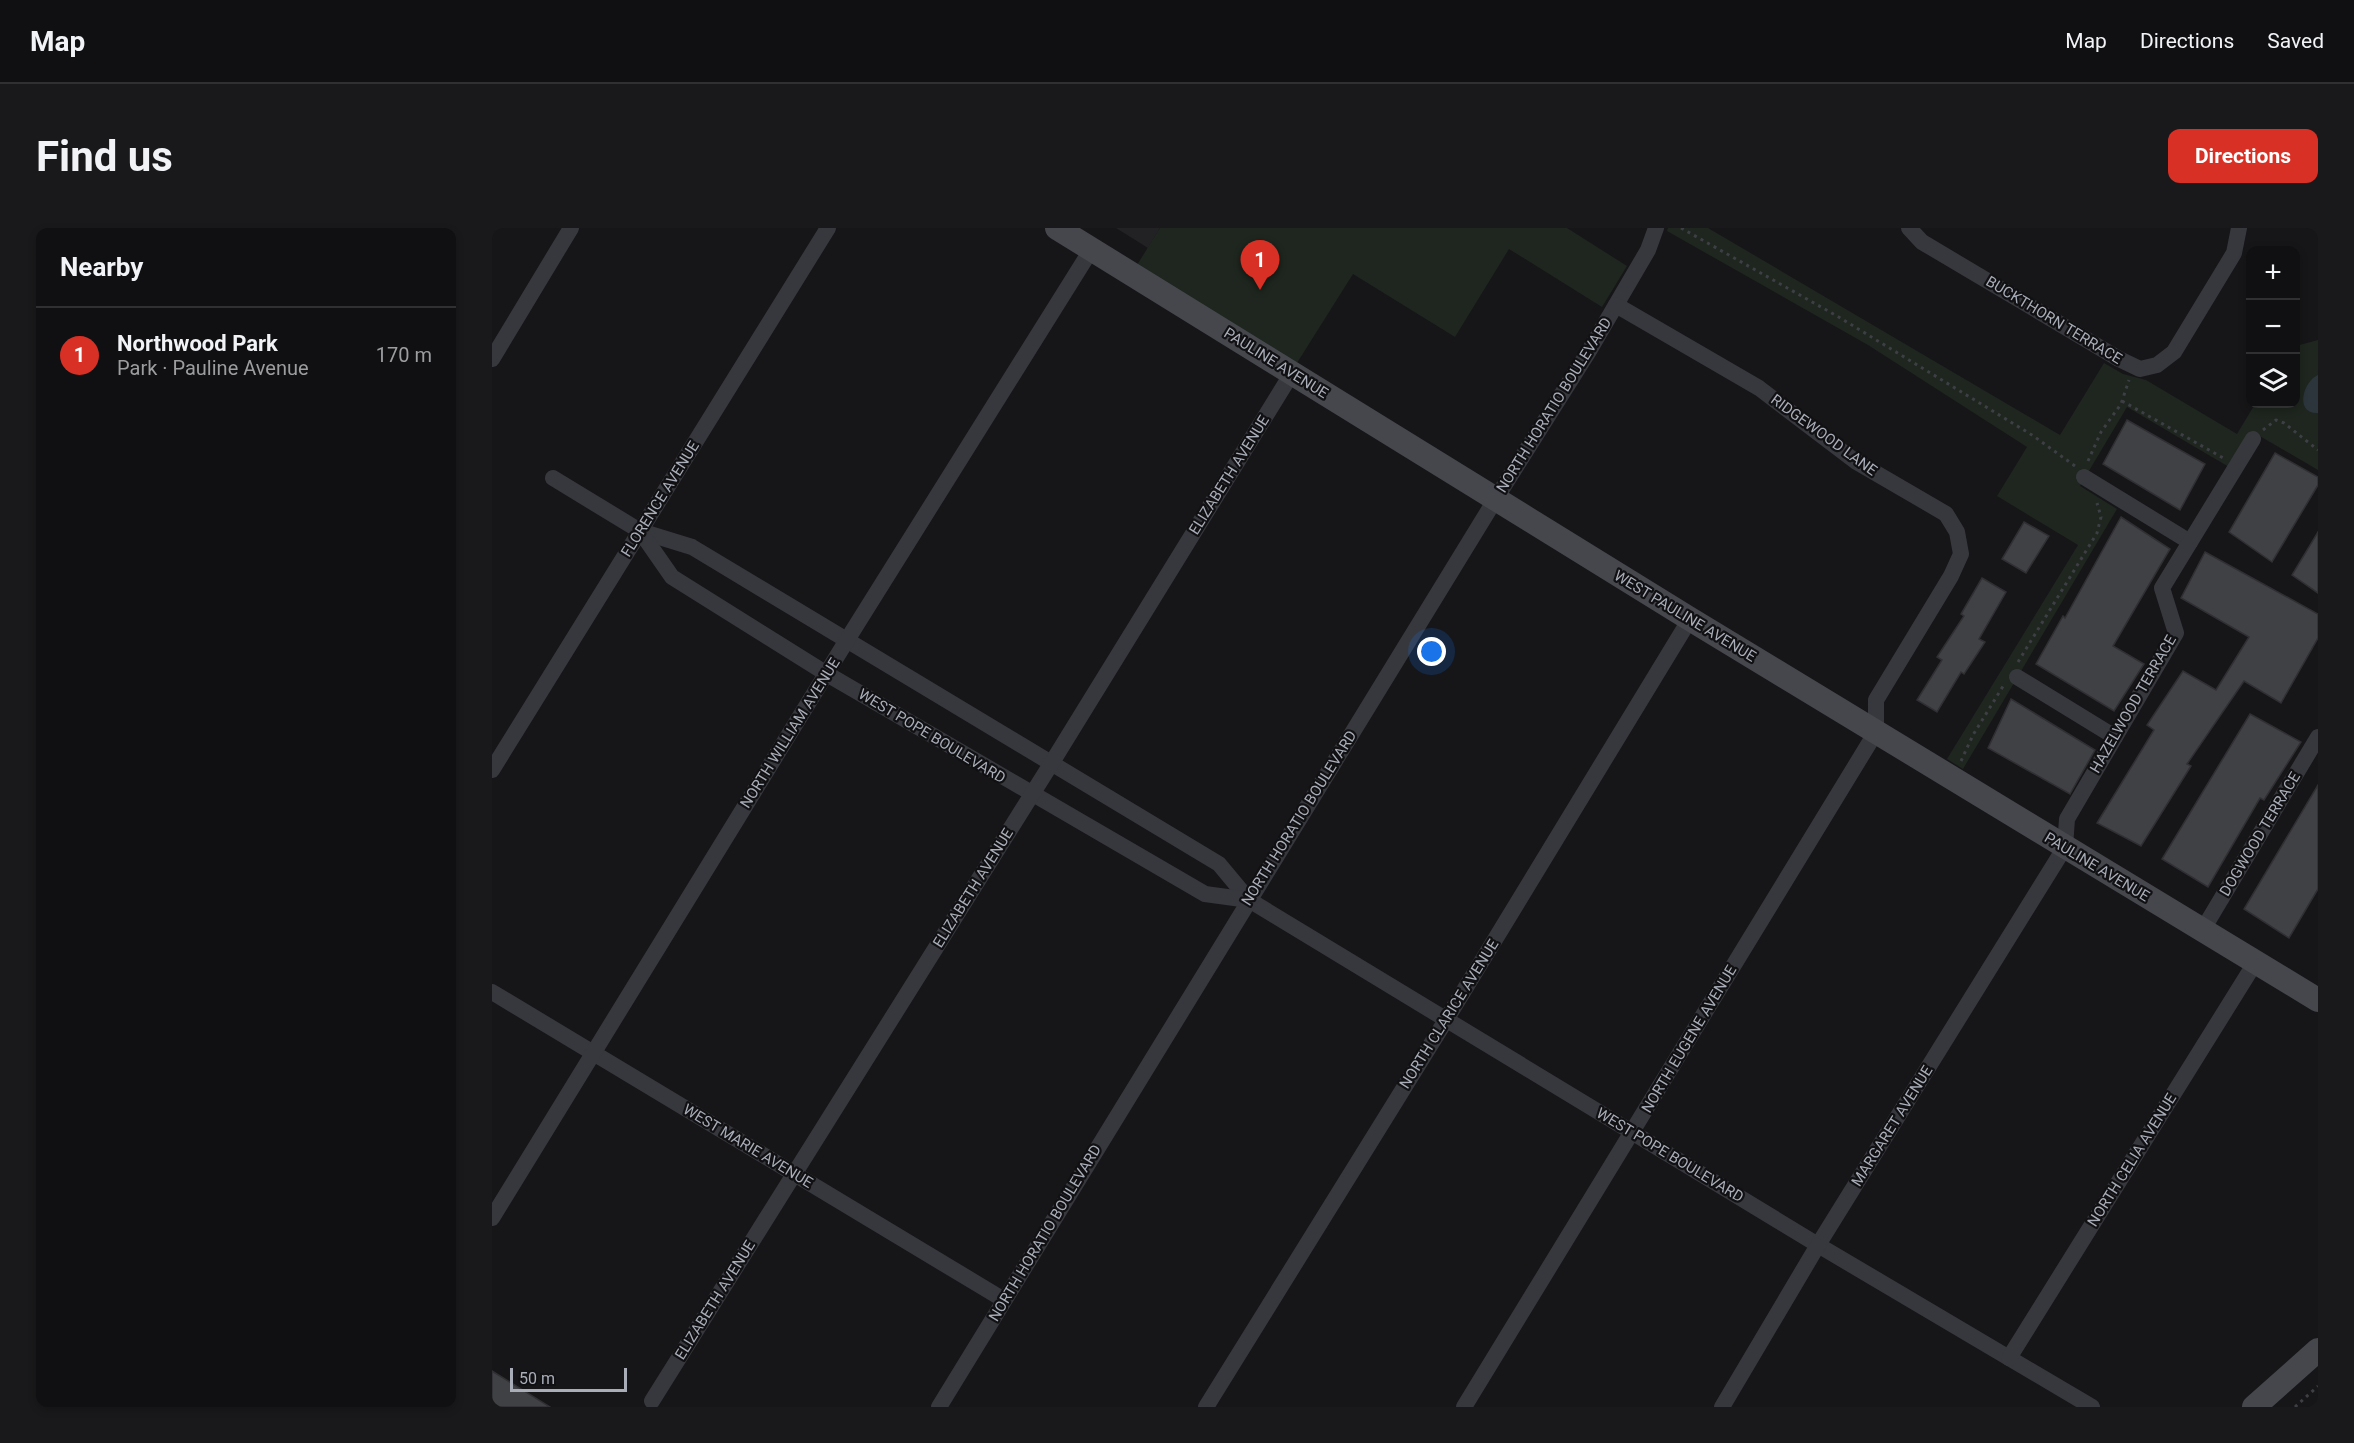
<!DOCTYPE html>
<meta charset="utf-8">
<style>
:root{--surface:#101012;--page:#19191b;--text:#f1f3f6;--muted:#9c9d9f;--line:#303032;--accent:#d93025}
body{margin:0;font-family:Roboto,sans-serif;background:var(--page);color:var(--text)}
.controls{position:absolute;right:18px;top:18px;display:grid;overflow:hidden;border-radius:12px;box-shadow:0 3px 9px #0003}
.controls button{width:54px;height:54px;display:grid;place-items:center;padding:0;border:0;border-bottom:2px solid var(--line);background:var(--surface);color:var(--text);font:30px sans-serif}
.scale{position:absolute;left:18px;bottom:15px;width:117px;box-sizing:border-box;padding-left:6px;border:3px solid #a8adb8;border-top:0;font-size:16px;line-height:21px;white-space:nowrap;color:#a8adb8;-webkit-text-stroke:4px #111113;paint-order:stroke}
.you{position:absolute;left:940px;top:424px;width:21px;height:21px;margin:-15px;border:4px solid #fff;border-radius:50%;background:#1a73e8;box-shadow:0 0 0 9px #1a73e833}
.badge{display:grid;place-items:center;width:39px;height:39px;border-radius:50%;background:var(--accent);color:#fff;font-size:20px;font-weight:700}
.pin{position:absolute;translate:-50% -50px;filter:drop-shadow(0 2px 3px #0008)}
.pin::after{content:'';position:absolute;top:32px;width:21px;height:18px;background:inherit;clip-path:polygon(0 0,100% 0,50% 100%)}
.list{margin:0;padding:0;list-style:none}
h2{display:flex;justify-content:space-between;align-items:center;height:78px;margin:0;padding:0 24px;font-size:26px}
h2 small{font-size:20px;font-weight:400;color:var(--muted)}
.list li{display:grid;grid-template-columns:39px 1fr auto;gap:18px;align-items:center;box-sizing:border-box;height:96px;padding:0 24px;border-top:2px solid var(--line)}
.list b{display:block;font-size:22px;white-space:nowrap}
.list p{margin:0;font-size:20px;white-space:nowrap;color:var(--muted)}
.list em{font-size:20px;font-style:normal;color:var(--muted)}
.icon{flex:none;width:33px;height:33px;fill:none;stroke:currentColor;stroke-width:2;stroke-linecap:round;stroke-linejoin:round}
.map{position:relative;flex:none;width:1826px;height:1179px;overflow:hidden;border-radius:12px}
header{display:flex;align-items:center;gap:36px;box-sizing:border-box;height:84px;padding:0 30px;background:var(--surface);border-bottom:2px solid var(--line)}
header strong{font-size:28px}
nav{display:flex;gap:33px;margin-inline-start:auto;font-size:21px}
.intro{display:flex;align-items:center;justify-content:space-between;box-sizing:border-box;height:144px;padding:0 36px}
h1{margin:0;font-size:42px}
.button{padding:15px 27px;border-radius:12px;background:var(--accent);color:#fff;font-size:21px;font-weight:700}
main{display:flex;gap:36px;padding:0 36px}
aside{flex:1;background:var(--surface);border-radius:12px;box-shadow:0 3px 9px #0003}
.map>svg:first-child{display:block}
</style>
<header>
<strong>Map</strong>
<nav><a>Map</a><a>Directions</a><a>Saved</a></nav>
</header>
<div class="intro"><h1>Find us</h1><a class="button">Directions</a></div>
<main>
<aside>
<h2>Nearby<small></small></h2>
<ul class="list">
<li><span class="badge">1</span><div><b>Northwood Park</b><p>Park · Pauline Avenue</p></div><em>170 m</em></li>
</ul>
</aside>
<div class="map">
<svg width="1826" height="1179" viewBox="0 0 1826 1179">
<rect width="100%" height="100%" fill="#161618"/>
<polygon fill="#222225" points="624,0 668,0 656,20"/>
<g fill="#1e261f">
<polygon points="668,0 1075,0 1135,38 1110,79 1017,21 963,109 861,46 805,135 645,37"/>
<polygon points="1176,0 1216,0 1568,207 1612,135 1631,146 1654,152 1745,206 1763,176 1804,176 1804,118 1826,112 1826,242 1759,203 1737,239 1635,179 1588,258 1625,281 1471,541 1455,531 1586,317 1505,268 1535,219 1376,117 1175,3"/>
</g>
<path fill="#2c353c" d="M 1826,147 L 1826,185 C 1802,186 1811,153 1826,147 Z"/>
<g fill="#404145" stroke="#303034" stroke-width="1.5">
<polygon points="1635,192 1713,236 1688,282 1611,236"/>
<polygon points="1783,225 1826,249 1826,257 1780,334 1737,304"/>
<polygon points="1629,289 1678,321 1621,418 1652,436 1622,483 1544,436 1571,388 1573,390"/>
<polygon points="1532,294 1557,308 1534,345 1510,331"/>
<polygon points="1826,304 1826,365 1800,347"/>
<polygon points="1713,324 1826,386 1826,410 1789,475 1752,453 1695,536 1699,538 1649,618 1605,595 1662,502 1655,497 1691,443 1724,462 1757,409 1689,370"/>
<polygon points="1490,350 1514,364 1487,411 1493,414 1472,446 1469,444 1445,484 1425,472 1450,432 1445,429 1472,388 1469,386"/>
<polygon points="1519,471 1603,522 1578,566 1496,520"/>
<polygon points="1758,486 1809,514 1772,572 1768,570 1716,659 1670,631"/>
<polygon points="1826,557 1826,661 1797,710 1752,681"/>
<polygon points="0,1143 58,1179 0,1179"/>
</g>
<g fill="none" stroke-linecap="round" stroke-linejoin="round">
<g stroke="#3d3f44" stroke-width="3" stroke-dasharray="3 4.5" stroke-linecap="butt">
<polyline points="1189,0 1345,88 1540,207 1583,238"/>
<polyline points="1630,173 1733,231"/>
<polyline points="1771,202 1784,192 1792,195 1826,222"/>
<polyline points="1596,233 1609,204 1629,176 1637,152"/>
<polyline points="1526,434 1605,305 1609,289 1605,275"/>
<polyline points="1469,533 1481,507 1513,455"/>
<polyline points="1803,1179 1826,1158"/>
</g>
<g stroke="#37383d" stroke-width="16">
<polyline points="1417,0 1430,14 1627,131 1648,141 1665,137 1682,124 1742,25 1747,0"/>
<polyline points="0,131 79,0"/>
<polyline points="1592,249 1698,314"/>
<polyline points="61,250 148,303 200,319 727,636 757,672 1326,1017 1600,1179"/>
<polyline points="148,303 180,349 335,446 713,666 757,672"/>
<polyline points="1525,449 1623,509"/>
<polyline points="0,542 336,0"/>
<polyline points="1710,703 1826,509"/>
<polyline points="0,764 512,1072"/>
<polyline points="0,990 355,412 599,22"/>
<polyline points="1517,1130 1763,735"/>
<polyline points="160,1173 559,536 800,145"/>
<polyline points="447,1179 1003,272 1097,123 1156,22 1164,0"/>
<polyline points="714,1179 954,792 1198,391"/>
<polyline points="972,1179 1384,504 1384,472 1459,348 1469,326 1465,304 1454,286 1363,233 1267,160 1124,77"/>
<polyline points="1230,1179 1326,1017 1573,619 1575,591 1684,405 1670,360 1761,211"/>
</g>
<g stroke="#45474d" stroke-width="24">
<polyline points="565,0 1198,391 1826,772"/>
<polyline points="1762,1179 1826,1122"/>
</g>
</g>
<g text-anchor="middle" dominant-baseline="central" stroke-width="4.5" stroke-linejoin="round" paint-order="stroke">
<g font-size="15" fill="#a8adb8" stroke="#111113">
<text transform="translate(1562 92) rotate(31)">BUCKTHORN TERRACE</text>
<text transform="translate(784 135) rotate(32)">PAULINE AVENUE</text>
<text transform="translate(1062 177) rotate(-58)">NORTH HORATIO BOULEVARD</text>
<text transform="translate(1332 207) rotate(36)">RIDGEWOOD LANE</text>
<text transform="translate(737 247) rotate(-58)">ELIZABETH AVENUE</text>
<text transform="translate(168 271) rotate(-58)">FLORENCE AVENUE</text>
<text transform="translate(1193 388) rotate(31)">WEST PAULINE AVENUE</text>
<text transform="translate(1641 476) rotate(-60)">HAZELWOOD TERRACE</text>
<text transform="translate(298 505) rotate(-58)">NORTH WILLIAM AVENUE</text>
<text transform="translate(440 508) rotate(31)">WEST POPE BOULEVARD</text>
<text transform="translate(807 590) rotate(-58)">NORTH HORATIO BOULEVARD</text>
<text transform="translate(1768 606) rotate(-59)">DOGWOOD TERRACE</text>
<text transform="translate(1605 639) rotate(31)">PAULINE AVENUE</text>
<text transform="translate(481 660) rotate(-58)">ELIZABETH AVENUE</text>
<text transform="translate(957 786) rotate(-58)">NORTH CLARICE AVENUE</text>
<text transform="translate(1197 811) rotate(-59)">NORTH EUGENE AVENUE</text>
<text transform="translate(1400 898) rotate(-58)">MARGARET AVENUE</text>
<text transform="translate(256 918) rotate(31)">WEST MARIE AVENUE</text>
<text transform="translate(1178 927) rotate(31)">WEST POPE BOULEVARD</text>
<text transform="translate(1640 932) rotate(-58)">NORTH CELIA AVENUE</text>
<text transform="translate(553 1005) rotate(-59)">NORTH HORATIO BOULEVARD</text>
<text transform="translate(223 1072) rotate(-58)">ELIZABETH AVENUE</text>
</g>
</g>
</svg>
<div class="controls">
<button>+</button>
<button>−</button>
<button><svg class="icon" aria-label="layers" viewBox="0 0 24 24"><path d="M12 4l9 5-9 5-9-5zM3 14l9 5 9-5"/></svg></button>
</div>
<div class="scale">50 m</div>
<div class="you"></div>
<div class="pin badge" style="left:768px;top:62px">1</div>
</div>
</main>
